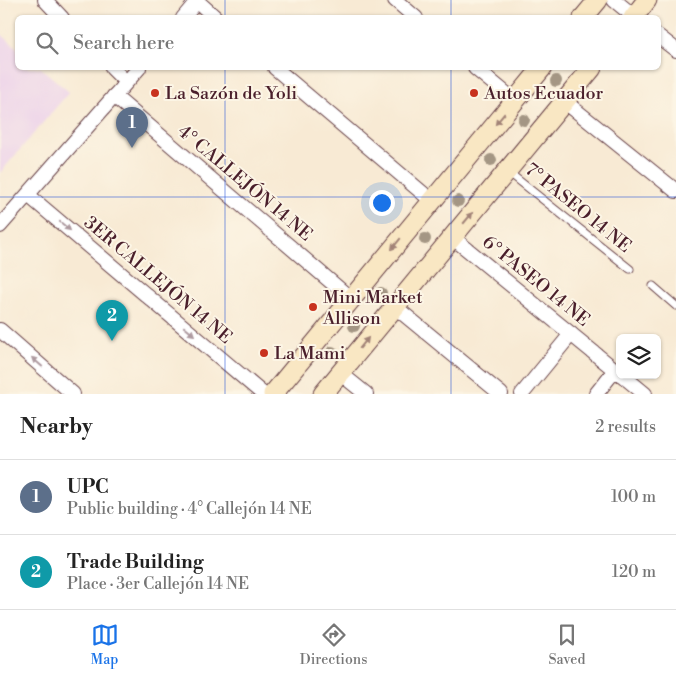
<!DOCTYPE html>
<meta charset="utf-8">
<style>
:root{--surface:#fff;--page:#f2f2f2;--text:#222;--muted:#767676;--line:#e0e0e0;--accent:#1a73e8}
body{margin:0;font-family:"Libre Bodoni",serif;background:var(--page);color:var(--text)}
.controls{position:absolute;right:15px;bottom:15px;display:grid;overflow:hidden;border-radius:8px;box-shadow:0 1px 4px #0004}
.controls button{width:45px;height:45px;display:grid;place-items:center;padding:0;border:0;border-bottom:1px solid var(--line);background:var(--surface);color:var(--text);font:25px sans-serif}
.you{position:absolute;left:381px;top:202px;width:18px;height:18px;margin:-12px;border:4px solid #fff;border-radius:50%;background:#1a73e8;box-shadow:0 0 0 8px #1a73e833}
.badge{display:grid;place-items:center;width:32px;height:32px;border-radius:50%;background:var(--accent);color:#fff;font-size:16px;font-weight:700}
.pin{position:absolute;translate:-50% -41px;filter:drop-shadow(0 1px 2px #0008)}
.pin::after{content:'';position:absolute;top:26px;width:18px;height:15px;background:inherit;clip-path:polygon(0 0,100% 0,50% 100%)}
.list{margin:0;padding:0;list-style:none}
h2{display:flex;justify-content:space-between;align-items:center;height:65px;margin:0;padding:0 20px;font-size:21px}
h2 small{font-size:16px;font-weight:400;color:var(--muted)}
.list li{display:grid;grid-template-columns:32px 1fr auto;gap:15px;align-items:center;box-sizing:border-box;height:75px;padding:0 20px;border-top:1px solid var(--line)}
.list b{display:block;font-size:19px;white-space:nowrap}
.list p{margin:0;font-size:16px;white-space:nowrap;color:var(--muted)}
.list em{font-size:16px;font-style:normal;color:var(--muted)}
.icon{flex:none;width:28px;height:28px;fill:none;stroke:currentColor;stroke-width:2;stroke-linecap:round;stroke-linejoin:round}
.map{position:relative;flex:none;width:676px;height:394px;overflow:hidden}
.search{position:absolute;background:var(--surface);box-shadow:0 1px 4px #0004;left:15px;right:15px;top:15px;height:55px;display:flex;align-items:center;gap:12px;box-sizing:border-box;padding:0 18px;border-radius:8px;color:var(--muted);font-size:19px}
.sheet{height:215px;background:var(--surface)}
nav{display:flex;justify-content:space-around;align-items:center;box-sizing:border-box;height:70px;border-top:1px solid var(--line);background:var(--surface);font-size:14px;color:var(--muted)}
nav a{display:grid;justify-items:center;gap:2px}
nav .on{color:var(--accent)}
.map>svg:first-child{display:block}
</style>
<div class="map">
<svg width="676" height="394" viewBox="0 0 676 394">
<rect width="100%" height="100%" fill="#fcf5e5"/>
<filter id="ink" filterUnits="userSpaceOnUse"><feTurbulence type="fractalNoise" baseFrequency=".02" numOctaves="2"/><feDisplacementMap in="SourceGraphic" scale="10" xChannelSelector="R" yChannelSelector="G"/><feConvolveMatrix kernelMatrix="1 2 1 2 8 2 1 2 1" color-interpolation-filters="sRGB"/></filter>
<filter id="wash" filterUnits="userSpaceOnUse"><feTurbulence type="fractalNoise" baseFrequency=".0096" numOctaves="4" result="noise"/><feDisplacementMap in="SourceGraphic" scale="20" xChannelSelector="R" yChannelSelector="G"/><feGaussianBlur stdDeviation="1.12" result="paint"/><feColorMatrix in="noise" values="0 0 0 0 0 0 0 0 0 0 0 0 0 0 0 0 0 1.4 0 .05"/><feComposite in="paint" operator="in"/></filter>
<g filter="url(#wash)">
<rect width="100%" height="100%" fill="#f8ead4"/>
<polygon fill="#ecd1ea" points="0,33 17,48 18,68 41,68 69,92 0,173"/>
</g>
<g filter="url(#ink)">
<g fill="none" stroke-linecap="round" stroke-linejoin="round">
<g stroke="#643d44" stroke-width="9">
<g id="lane">
<polyline points="507,171 630,269"/>
<polyline points="653,286 676,306"/>
</g>
</g>
<g stroke="#643d44" stroke-width="16">
<g id="street">
<polyline points="45,0 62,18"/>
<polyline points="395,0 416,18"/>
<polyline points="614,0 636,18"/>
<polyline points="197,1 216,18"/>
<polyline points="183,18 198,0"/>
<polyline points="658,36 676,50"/>
<polyline points="112,68 126,82"/>
<polyline points="275,68 432,201"/>
<polyline points="475,68 515,101"/>
<polyline points="114,96 351,299"/>
<polyline points="564,101 676,191"/>
<polyline points="28,195 263,394"/>
<polyline points="0,226 139,68"/>
<polyline points="452,237 620,374"/>
<polyline points="394,306 501,394"/>
<polyline points="0,330 73,394"/>
<polyline points="340,373 366,394"/>
<polyline points="622,375 645,394"/>
<polyline points="522,394 571,334"/>
<polyline points="596,394 615,370"/>
</g>
</g>
<g stroke="#643d44" stroke-width="21">
<g id="secondary">
<polyline points="583,18 598,0"/>
<polyline points="633,18 647,0"/>
<polyline points="273,394 542,68"/>
<polyline points="323,394 592,68"/>
</g>
</g>
<use href="#lane" stroke="#fff" stroke-width="7"/>
<use href="#street" stroke="#fff" stroke-width="14"/>
<use href="#secondary" stroke="#f9e7c3" stroke-width="19"/>
</g>
<g fill="#a49684">
<circle cx="556" cy="81" r="6"/>
<circle cx="524" cy="120" r="6"/>
<circle cx="491" cy="160" r="6"/>
<circle cx="458" cy="201" r="6"/>
<circle cx="425" cy="239" r="6"/>
<circle cx="381" cy="293" r="6"/>
<circle cx="354" cy="326" r="6"/>
<circle cx="332" cy="352" r="6"/>
</g>
<defs><path id="oneway-solid" d="M-6-.8H1V-3.2L6.5 0L1 3.2V.8H-6Z" transform="scale(1.25)"/></defs>
<g fill="#a28377">
<use href="#oneway-solid" transform="translate(500 119) rotate(130)"/>
<use href="#oneway-solid" transform="translate(468 218) rotate(-50)"/>
<use href="#oneway-solid" transform="translate(396 244) rotate(129)"/>
<use href="#oneway-solid" transform="translate(364 343) rotate(-51)"/>
</g>
<g fill="#ae9aa0">
<use href="#oneway-solid" transform="translate(65 226) rotate(40)"/>
<use href="#oneway-solid" transform="translate(189 331) rotate(40)"/>
<use href="#oneway-solid" transform="translate(37 362) rotate(-139)"/>
</g>
</g>
<path fill="none" stroke="#1d4ed8" stroke-width="1" stroke-opacity="0.55" d="M 225,0 L 225,18M 451,0 L 451,18M 225,68 L 225,394M 451,68 L 451,394M 0,197 L 676,197"/>
<g fill="#c8321e" stroke="#fcf5e5" stroke-width="2">
<circle cx="155" cy="93" r="5"/>
<circle cx="474" cy="93" r="5"/>
<circle cx="313" cy="307" r="5"/>
<circle cx="264" cy="353" r="5"/>
</g>
<g text-anchor="middle" dominant-baseline="central" stroke-width="4" stroke-linejoin="round" paint-order="stroke">
<g font-size="18" fill="#4a1f2b" stroke="#fcf5e5" text-anchor="start">
<text x="165" y="93">La Sazón de Yoli</text>
<text x="484" y="93">Autos Ecuador</text>
<text x="323" y="297">Mini Market<tspan x="323" dy="21">Allison</tspan></text>
<text x="274" y="353">La Mami</text>
</g>
<g font-size="18" fill="#4a1f2b" stroke="#fcf5e5">
<text transform="translate(245 183) rotate(40)">4° CALLEJÓN 14 NE</text>
<text transform="translate(578 208) rotate(39)">7° PASEO 14 NE</text>
<text transform="translate(158 280) rotate(40)">3ER CALLEJÓN 14 NE</text>
<text transform="translate(536 281) rotate(39)">6° PASEO 14 NE</text>
</g>
</g>
</svg>
<div class="controls">
<button><svg class="icon" aria-label="layers" viewBox="0 0 24 24"><path d="M12 4l9 5-9 5-9-5zM3 14l9 5 9-5"/></svg></button>
</div>
<div class="you"></div>
<div class="pin badge" style="left:132px;top:148px;background:#5c6f8a">1</div>
<div class="pin badge" style="left:112px;top:341px;background:#0f9aa8">2</div>
<div class="search"><svg class="icon" aria-label="search" viewBox="0 0 24 24"><circle cx="10" cy="10" r="6"/><path d="M15 15l6 6"/></svg>Search here</div>
</div>
<section class="sheet">
<h2>Nearby<small>2 results</small></h2>
<ul class="list">
<li><span class="badge" style="background:#5c6f8a">1</span><div><b>UPC</b><p>Public building · 4° Callejón 14 NE</p></div><em>100 m</em></li>
<li><span class="badge" style="background:#0f9aa8">2</span><div><b>Trade Building</b><p>Place · 3er Callejón 14 NE</p></div><em>120 m</em></li>
</ul>
</section>
<nav>
<a class="on"><svg class="icon" aria-label="map" viewBox="0 0 24 24"><path d="M3 6l6-2 6 2 6-2v14l-6 2-6-2-6 2zM9 4v14M15 6v14"/></svg>Map</a>
<a><svg class="icon" aria-label="directions" viewBox="0 0 24 24"><path d="M12 3l9 9-9 9-9-9zM9 14v-3h6M13 9l2 2-2 2"/></svg>Directions</a>
<a><svg class="icon" aria-label="saved" viewBox="0 0 24 24"><path d="M7 4h10v16l-5-4-5 4z"/></svg>Saved</a>
</nav>
